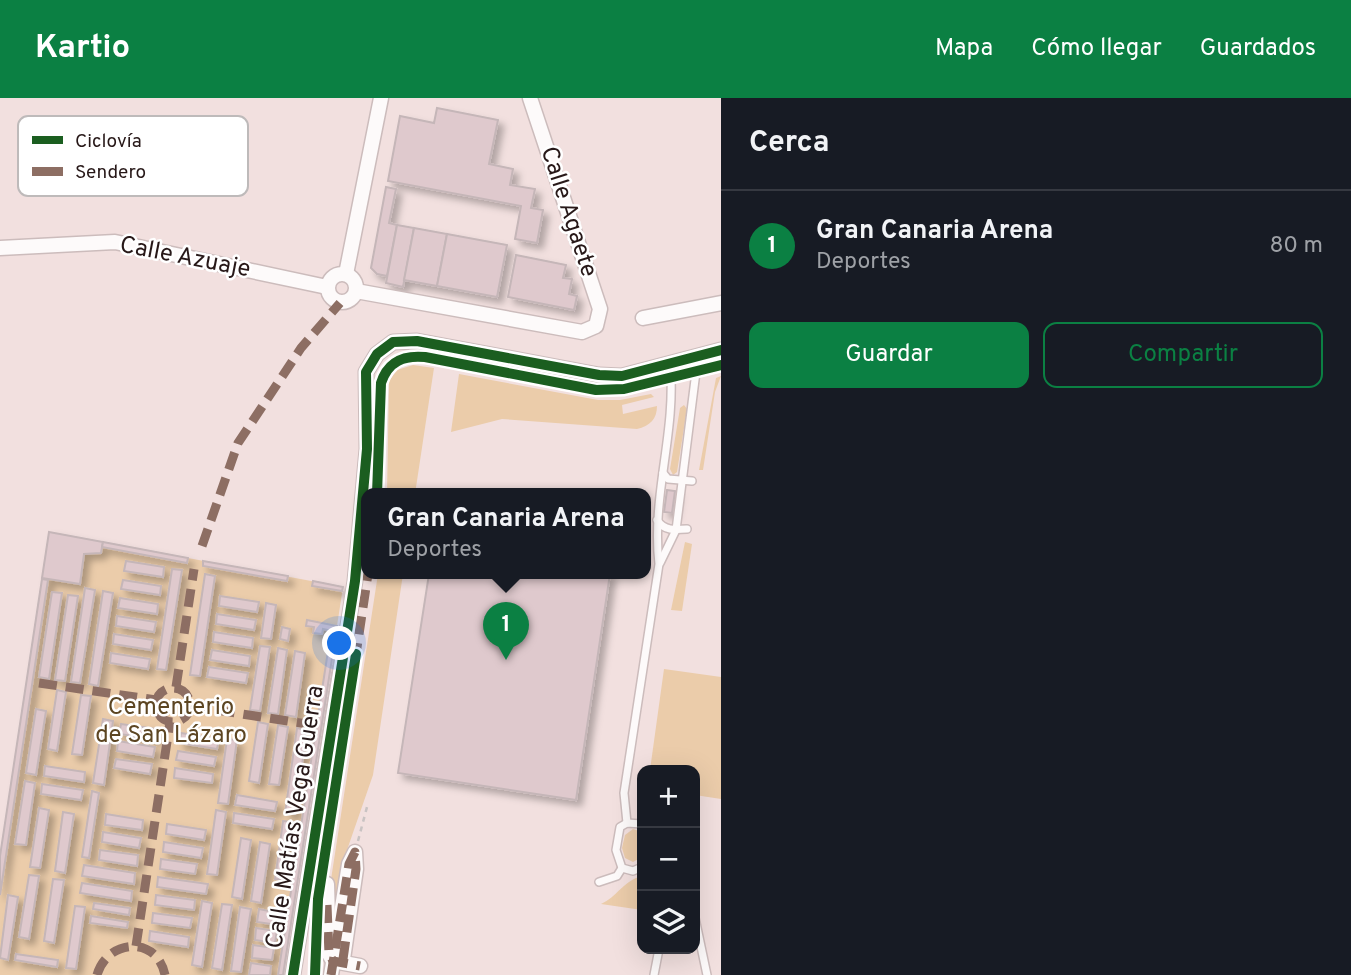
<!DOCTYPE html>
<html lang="es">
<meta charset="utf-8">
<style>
:root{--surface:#171b24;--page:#242831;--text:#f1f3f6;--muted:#9ea1a6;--line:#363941;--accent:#0b8043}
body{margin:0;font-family:Overpass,sans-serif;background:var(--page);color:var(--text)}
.controls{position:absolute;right:21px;bottom:21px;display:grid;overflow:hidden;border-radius:14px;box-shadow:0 7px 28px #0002}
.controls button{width:63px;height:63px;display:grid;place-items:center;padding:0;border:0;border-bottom:2px solid var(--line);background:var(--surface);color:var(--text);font:35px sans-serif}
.you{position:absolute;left:340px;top:546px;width:24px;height:24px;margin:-18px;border:5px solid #fff;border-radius:50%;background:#1a73e8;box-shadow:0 0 0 10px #1a73e833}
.badge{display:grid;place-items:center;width:46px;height:46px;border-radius:50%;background:var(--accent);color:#fff;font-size:23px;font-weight:700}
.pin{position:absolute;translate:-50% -58px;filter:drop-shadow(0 2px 4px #0008)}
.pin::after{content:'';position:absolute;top:37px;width:24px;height:21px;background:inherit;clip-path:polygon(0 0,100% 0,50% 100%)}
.popup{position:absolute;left:361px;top:390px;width:290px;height:91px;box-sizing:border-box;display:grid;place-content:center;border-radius:14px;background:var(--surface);filter:drop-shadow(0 2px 5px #0005);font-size:23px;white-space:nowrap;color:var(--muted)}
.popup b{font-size:26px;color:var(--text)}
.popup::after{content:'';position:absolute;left:50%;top:100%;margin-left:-14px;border:14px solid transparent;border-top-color:var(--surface)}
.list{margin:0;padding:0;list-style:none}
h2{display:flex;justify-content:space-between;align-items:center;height:91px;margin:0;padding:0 28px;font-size:30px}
h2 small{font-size:23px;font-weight:400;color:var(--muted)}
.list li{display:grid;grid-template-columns:46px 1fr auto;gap:21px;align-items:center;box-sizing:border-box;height:112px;padding:0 28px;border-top:2px solid var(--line)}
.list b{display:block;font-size:26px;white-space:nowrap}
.list p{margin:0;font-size:23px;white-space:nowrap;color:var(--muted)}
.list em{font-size:23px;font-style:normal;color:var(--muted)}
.actions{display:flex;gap:14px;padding:21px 28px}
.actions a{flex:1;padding:16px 0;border:2px solid var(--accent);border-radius:14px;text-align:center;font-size:24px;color:var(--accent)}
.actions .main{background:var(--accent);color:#fff}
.icon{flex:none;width:38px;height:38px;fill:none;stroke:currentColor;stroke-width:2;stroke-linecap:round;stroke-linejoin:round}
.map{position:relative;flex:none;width:721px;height:877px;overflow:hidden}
header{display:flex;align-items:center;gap:42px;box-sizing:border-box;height:98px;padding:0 35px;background:var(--accent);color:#fff}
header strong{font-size:33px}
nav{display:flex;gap:38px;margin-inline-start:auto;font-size:24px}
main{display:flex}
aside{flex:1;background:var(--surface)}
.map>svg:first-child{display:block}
</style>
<header>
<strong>Kartio</strong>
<nav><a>Mapa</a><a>Cómo llegar</a><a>Guardados</a></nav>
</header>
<main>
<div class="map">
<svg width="721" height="877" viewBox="0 0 721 877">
<defs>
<filter id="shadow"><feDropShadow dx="5.5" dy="5.5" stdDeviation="3.5" flood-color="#0004"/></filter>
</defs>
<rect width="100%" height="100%" fill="#f2e0df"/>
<g fill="#ebccaa">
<polygon points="413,267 434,270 415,396 387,396 389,283 397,272"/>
<path d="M 459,276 L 598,302 L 620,302 L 651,296 L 654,299 L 622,307 L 623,316 L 657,308 C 657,321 650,328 637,331 L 502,321 L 451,334 Z"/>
<polygon points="721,278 715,294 703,372 699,372 716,280"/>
<polygon points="684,307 687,311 677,374 673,377 670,371 680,310"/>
<polygon points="49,434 343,489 283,877 0,877 0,759"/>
<polygon points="685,444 692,446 682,513 671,512"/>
<polygon points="378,476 403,476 373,677 347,752 335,836 330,788"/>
<polygon points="664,571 721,579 721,701 695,697 695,672 650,672"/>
<polygon points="633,731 642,734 642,759 633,764 625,760 622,750 625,737"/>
<path d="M 642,778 L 642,812 L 601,806 C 617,799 623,783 642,778 Z"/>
</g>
<g fill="#dfc9cd" stroke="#c5b6b8" stroke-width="2" filter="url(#shadow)">
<polygon points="437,10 498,22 489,66 513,71 510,87 535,91 531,110 543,112 537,145 515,141 521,108 388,83 400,18 434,25"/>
<polygon points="386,89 396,91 389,125 397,127 387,178 377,176 371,170"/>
<polygon points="397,127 414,130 403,189 386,185"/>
<polygon points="414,130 447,136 437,188 404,182"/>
<polygon points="447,136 507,147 497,199 437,188"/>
<polygon points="516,157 566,167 563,180 572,181 569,196 577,198 574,212 508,199"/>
<polygon points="667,392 675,393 672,415 664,414"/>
<polygon points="49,434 103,444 101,455 84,456 80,486 42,480"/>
<polygon points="103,444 188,460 187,465 102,449"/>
<polygon points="126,463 164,469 163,479 124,473"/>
<polygon points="203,463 288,478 287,483 203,468"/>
<polygon points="172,471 182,472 166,572 157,571"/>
<polygon points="205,476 215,478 200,578 190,577"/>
<polygon points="429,476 610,476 576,702 398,675"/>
<polygon points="42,481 48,482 0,797 0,758"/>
<polygon points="123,482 161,488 160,497 121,491"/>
<polygon points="313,483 343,489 342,493 312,488"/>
<polygon points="85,490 95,492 80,585 71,584"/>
<polygon points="103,493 113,495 98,588 89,586"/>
<polygon points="52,494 62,495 49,581 39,579"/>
<polygon points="68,497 78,498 65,583 55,582"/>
<polygon points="220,498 259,504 257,514 219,508"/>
<polygon points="120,500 158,506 157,516 118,510"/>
<polygon points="266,505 276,507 271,541 261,540"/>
<polygon points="217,516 256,522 254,532 216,526"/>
<polygon points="117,518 156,524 154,534 116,528"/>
<polygon points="307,522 337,528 336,534 323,531 322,536 313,535 314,529 306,528"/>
<polygon points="282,529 290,531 288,543 280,541"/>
<polygon points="214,534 253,540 252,550 213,544"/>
<polygon points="114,536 153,542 151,552 113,546"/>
<polygon points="260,548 270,549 260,613 250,612"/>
<polygon points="278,550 287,552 278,616 268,615"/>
<polygon points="212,552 250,558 249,568 210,562"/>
<polygon points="295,553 305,555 296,619 285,617"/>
<polygon points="328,553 333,554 283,877 278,877"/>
<polygon points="111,555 150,561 148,571 110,565"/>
<polygon points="209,569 248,575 246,585 207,579"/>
<polygon points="57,592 66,594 57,653 48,651"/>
<polygon points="81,597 91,598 82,657 72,656"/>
<polygon points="36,611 46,613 36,677 26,675"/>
<polygon points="103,621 113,623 104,687 93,685"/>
<polygon points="258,624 268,626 259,685 249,683"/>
<polygon points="121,626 157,631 156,641 119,636"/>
<polygon points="278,627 288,629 279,687 269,686"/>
<polygon points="297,630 307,632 295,716 285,715"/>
<polygon points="181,635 219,641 217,651 179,645"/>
<polygon points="227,641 237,642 228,706 218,705"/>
<polygon points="118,643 155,649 153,659 117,653"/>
<polygon points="178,653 216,659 214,668 176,662"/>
<polygon points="116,661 152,666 150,676 114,670"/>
<polygon points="45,668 85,674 84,684 44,678"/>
<polygon points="175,670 213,676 212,685 174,680"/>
<polygon points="25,683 35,685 26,747 15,746"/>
<polygon points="42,686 83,692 81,702 41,696"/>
<polygon points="92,693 99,695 89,760 82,759"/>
<polygon points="237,697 277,704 275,713 235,707"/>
<polygon points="39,710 49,712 40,770 30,769"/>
<polygon points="216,712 226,714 217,777 207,776"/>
<polygon points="63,714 74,716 65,775 55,773"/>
<polygon points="234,715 274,721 272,731 233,725"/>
<polygon points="106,716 143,722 142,732 105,727"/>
<polygon points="283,723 293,724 285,782 275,781"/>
<polygon points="167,726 206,732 204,742 166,736"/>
<polygon points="103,734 141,740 139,750 102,744"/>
<polygon points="241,740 251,742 242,801 232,799"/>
<polygon points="164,744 203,750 201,760 163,754"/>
<polygon points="260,744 270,746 261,805 251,803"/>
<polygon points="100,752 138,757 137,768 99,762"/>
<polygon points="161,761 197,766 195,776 160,771"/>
<polygon points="84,767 135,775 134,786 82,778"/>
<polygon points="29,777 39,778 29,841 19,839"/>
<polygon points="158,779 208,786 206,796 157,789"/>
<polygon points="53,781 64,782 54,845 44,843"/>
<polygon points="82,785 132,793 131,803 80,795"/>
<polygon points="8,797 18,799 8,862 0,860"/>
<polygon points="156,797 195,802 194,812 155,807"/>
<polygon points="202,803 212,805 202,869 192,867"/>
<polygon points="94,805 130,810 129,817 93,811"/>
<polygon points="222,806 232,807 222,872 212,870"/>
<polygon points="75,808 85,809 76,871 66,870"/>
<polygon points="240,809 251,811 241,874 231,873"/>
<polygon points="259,811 279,815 278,827 257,824"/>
<polygon points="153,815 192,820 190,830 152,825"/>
<polygon points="91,818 128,824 127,830 90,825"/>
<polygon points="256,830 277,833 275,845 255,842"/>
<polygon points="150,833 189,839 188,849 149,843"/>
<polygon points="253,847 274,850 272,862 252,860"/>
<polygon points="16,856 58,862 57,869 15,862"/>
<polygon points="251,865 271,868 270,877 249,877"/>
</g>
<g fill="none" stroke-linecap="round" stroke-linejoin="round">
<g stroke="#ccbcbc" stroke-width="10">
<g id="lane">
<polyline points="663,375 668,381 692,383"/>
<path d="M 657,422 C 664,433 675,432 687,431"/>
<polyline points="660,465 676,432 698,258"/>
<path d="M 627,725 L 624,695 L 659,466 C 651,398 677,333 670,265"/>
<polyline points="642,726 627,725 620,729 616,752 622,770 633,773 642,769"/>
<polyline points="599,784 617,778 622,770"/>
<polyline points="695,820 707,877"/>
<polyline points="654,877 659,851"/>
</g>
</g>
<g stroke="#ccbcbc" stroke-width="17">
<g id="street">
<polyline points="0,150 115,144 327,189"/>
<circle cx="342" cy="190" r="14"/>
<polyline points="346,176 381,0"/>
<polyline points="356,193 582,234 596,228 600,211 530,0"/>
<polyline points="643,220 721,205"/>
<polyline points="327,786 329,856 333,863 360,868"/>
<polyline points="293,877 355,483 367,351 366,274 377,256 393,244 417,243 599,277 622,278 721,252"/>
<polyline points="331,877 349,766 355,754 356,771 343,861"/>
</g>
</g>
<polyline stroke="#c9c3c3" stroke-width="2.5" stroke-dasharray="5 5" stroke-linecap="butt" points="358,743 367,709"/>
<use href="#lane" stroke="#fdfafa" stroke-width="7"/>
<use href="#street" stroke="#fdfafa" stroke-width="14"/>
<g stroke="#8d6e63" stroke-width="9" stroke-dasharray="18 9" stroke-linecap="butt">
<polyline points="202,448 238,345 301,250 340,205"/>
<polyline points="355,563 368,476"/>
<polyline points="39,585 156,602"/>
<polyline points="176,589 194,471"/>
<circle cx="173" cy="607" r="17"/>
<polyline points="190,608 307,626"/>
<polyline points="327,807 329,856 333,863 360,868"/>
<polyline points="136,848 170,624"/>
<path d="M 97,877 C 107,841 157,837 165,877"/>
<polyline points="331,877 349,766 355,754 356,771 343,861"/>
</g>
<g stroke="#fff" stroke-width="15">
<g id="cycleway">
<path d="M 377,396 L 381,285 C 388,263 404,257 425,259 L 596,292 L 624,291 L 721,267"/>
<polyline points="293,877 355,483 367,351 366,274 377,256 393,244 417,243 599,277 622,278 721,252"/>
<polyline points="315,877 318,801 356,556"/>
</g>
</g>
<use href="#cycleway" stroke="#1b5e20" stroke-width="10"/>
</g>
<g text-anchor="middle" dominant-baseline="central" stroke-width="5" stroke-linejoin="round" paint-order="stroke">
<g font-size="24" fill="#271818" stroke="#fff">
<text transform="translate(568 114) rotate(72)">Calle Agaete</text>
<text transform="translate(185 160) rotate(11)">Calle Azuaje</text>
<text transform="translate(296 719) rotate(-81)">Calle Matías Vega Guerra</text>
</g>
<g font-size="24" fill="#5c4522" stroke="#fff">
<text x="171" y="610">Cementerio<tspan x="171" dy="28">de San Lázaro</tspan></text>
</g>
</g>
<rect x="18" y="18" width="230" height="80" rx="10" fill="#fff" stroke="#bebaba" stroke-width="2"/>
<rect x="32" y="38" width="31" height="8" fill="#1b5e20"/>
<rect x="32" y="69" width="31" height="9" fill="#8d6e63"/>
<g font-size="19" fill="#271818">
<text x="75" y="49">Ciclovía</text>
<text x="75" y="80">Sendero</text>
</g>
</svg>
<div class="controls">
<button>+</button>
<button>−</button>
<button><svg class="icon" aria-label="layers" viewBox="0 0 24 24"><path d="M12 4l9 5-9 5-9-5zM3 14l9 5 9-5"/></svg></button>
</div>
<div class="you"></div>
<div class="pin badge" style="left:506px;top:562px">1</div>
<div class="popup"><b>Gran Canaria Arena</b>Deportes</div>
</div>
<aside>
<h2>Cerca<small></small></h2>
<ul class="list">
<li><span class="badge">1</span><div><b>Gran Canaria Arena</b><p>Deportes</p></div><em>80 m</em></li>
</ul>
<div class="actions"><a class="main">Guardar</a><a>Compartir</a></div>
</aside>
</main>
